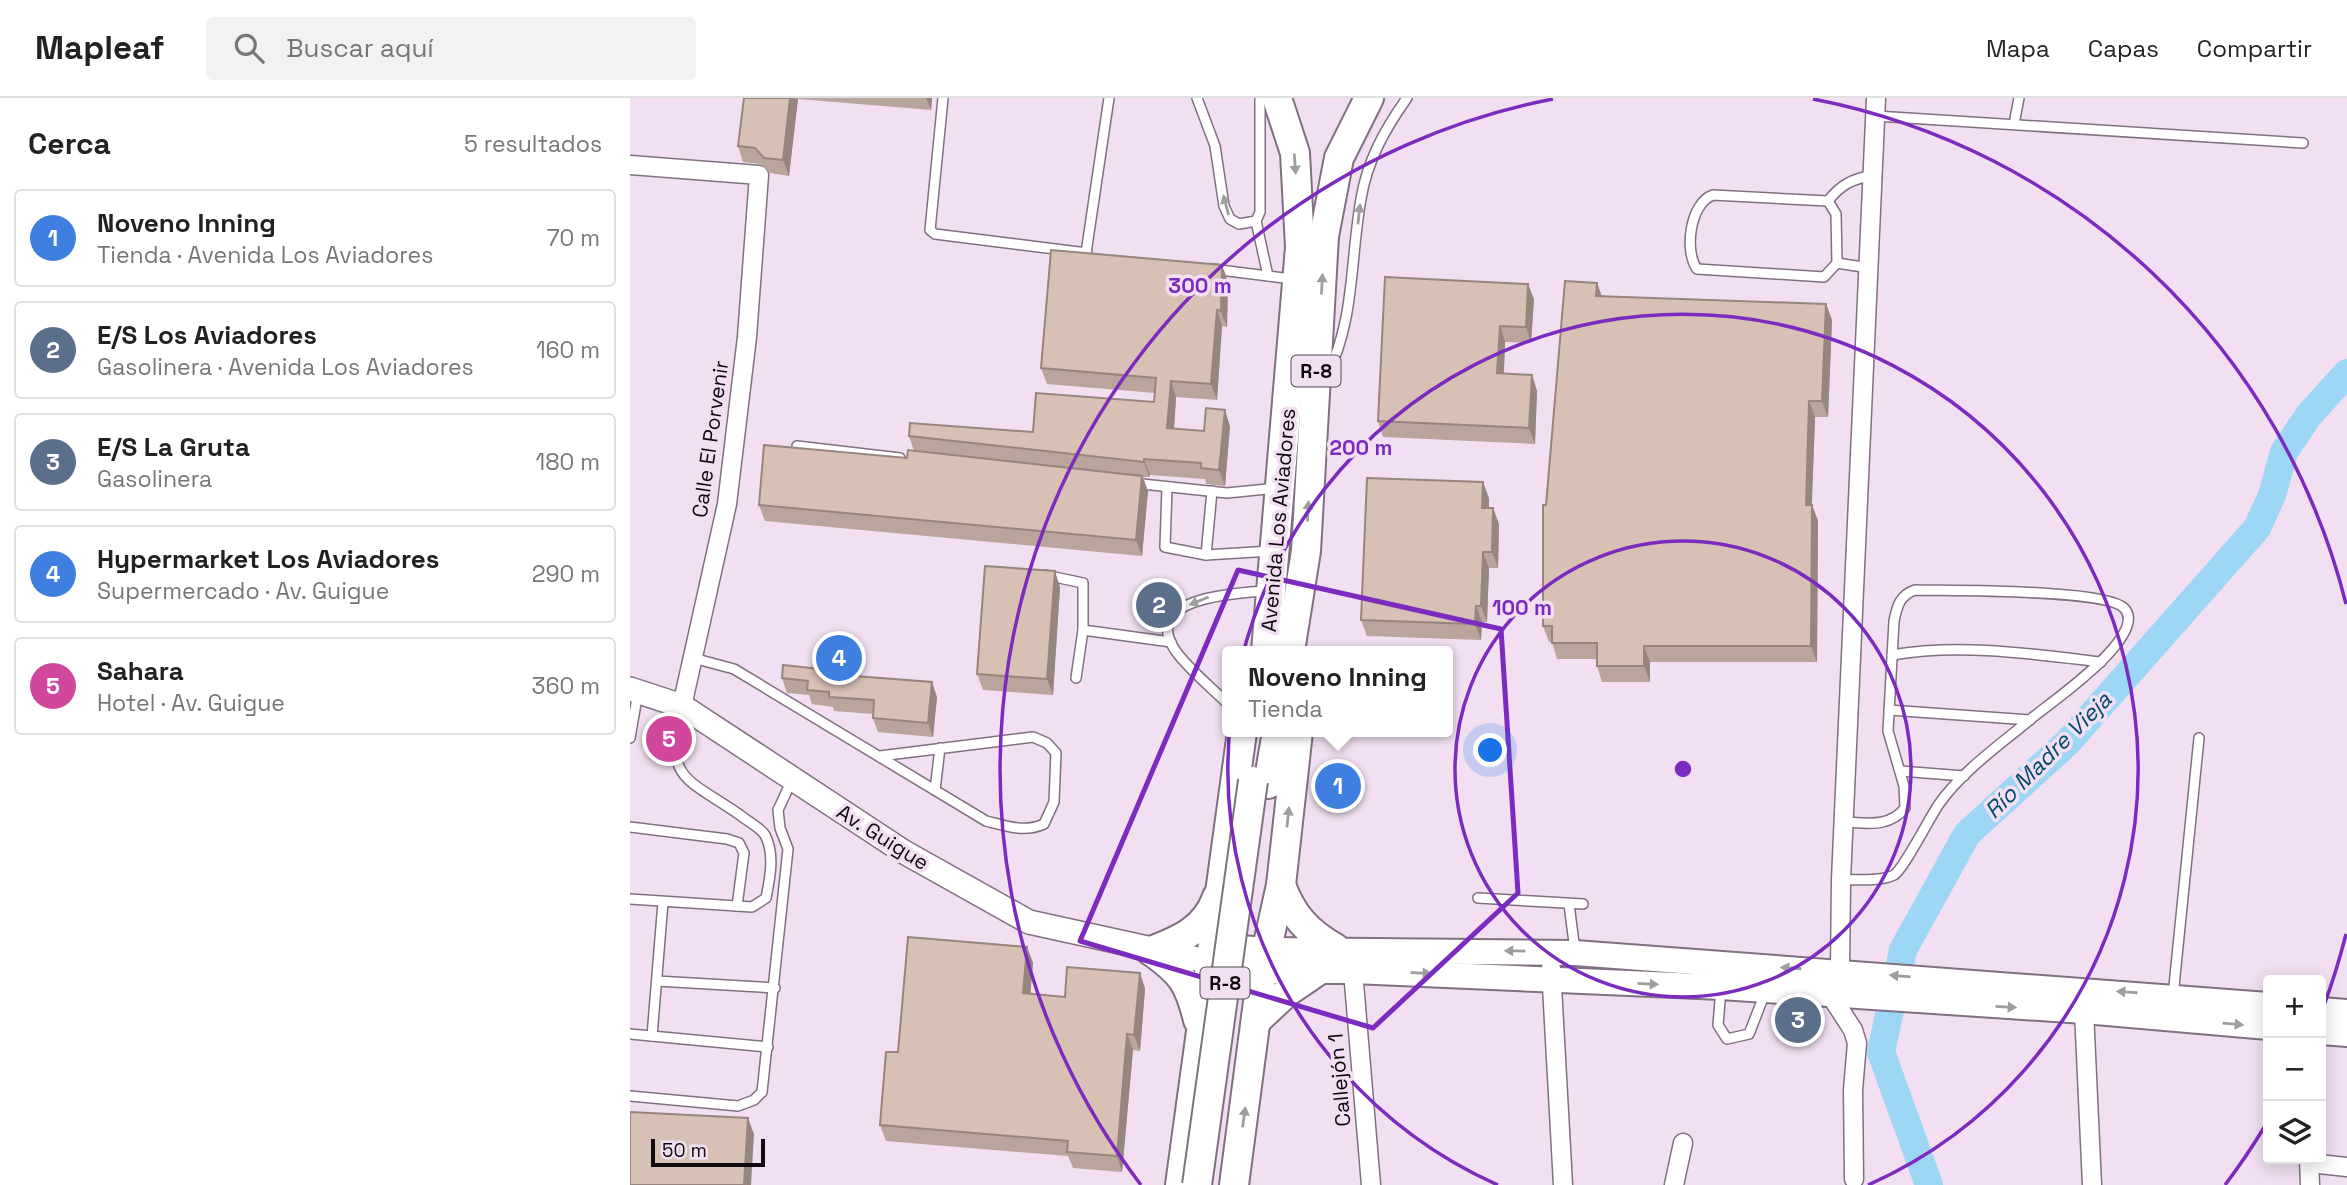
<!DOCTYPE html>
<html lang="es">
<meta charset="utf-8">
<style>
:root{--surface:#fff;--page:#f2f2f2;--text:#222;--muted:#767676;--line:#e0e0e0;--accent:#111827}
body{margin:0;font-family:"Space Grotesk",sans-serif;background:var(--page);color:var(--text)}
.controls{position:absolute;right:21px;bottom:21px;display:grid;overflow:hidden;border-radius:7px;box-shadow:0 4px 18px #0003}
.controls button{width:63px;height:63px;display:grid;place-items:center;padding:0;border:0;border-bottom:2px solid var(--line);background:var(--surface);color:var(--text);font:35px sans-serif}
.scale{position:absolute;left:21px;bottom:18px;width:114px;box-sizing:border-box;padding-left:7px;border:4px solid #0f090f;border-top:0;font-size:19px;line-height:24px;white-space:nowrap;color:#0f090f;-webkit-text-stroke:5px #f2e0f2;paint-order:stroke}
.you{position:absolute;left:861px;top:653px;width:24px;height:24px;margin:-18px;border:5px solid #fff;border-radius:50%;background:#1a73e8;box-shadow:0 0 0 10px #1a73e833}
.badge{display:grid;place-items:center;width:46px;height:46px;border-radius:50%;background:var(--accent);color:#fff;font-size:23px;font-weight:700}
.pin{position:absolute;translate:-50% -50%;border:4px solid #fff;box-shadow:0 2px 7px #0006}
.popup{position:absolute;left:592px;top:548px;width:231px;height:91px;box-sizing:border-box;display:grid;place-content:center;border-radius:7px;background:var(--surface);filter:drop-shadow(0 2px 5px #0005);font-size:23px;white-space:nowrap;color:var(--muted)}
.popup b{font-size:26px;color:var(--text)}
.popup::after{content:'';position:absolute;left:50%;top:100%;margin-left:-14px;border:14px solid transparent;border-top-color:var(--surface)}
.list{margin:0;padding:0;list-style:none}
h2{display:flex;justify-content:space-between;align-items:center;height:91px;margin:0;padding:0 28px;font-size:30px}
h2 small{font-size:23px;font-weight:400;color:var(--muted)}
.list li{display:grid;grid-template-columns:46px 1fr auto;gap:21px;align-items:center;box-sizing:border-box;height:98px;margin:0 14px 14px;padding:0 14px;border:2px solid var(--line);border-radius:7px}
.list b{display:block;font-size:26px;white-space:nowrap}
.list p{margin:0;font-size:23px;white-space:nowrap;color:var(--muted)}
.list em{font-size:23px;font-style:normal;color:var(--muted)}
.icon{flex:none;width:38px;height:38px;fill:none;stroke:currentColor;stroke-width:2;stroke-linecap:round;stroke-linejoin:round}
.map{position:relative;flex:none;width:1717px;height:1087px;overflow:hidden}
header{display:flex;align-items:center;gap:42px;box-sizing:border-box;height:98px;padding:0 35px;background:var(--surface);border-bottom:2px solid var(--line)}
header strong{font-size:33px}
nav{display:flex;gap:38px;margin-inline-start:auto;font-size:24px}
.search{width:490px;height:63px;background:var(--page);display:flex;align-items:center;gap:18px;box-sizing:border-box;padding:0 24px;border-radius:7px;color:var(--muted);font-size:26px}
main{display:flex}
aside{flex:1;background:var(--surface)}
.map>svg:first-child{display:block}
</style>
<header>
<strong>Mapleaf</strong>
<div class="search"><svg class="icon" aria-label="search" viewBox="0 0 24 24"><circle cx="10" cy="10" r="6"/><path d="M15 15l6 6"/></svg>Buscar aquí</div>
<nav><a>Mapa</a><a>Capas</a><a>Compartir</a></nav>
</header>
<main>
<aside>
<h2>Cerca<small>5 resultados</small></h2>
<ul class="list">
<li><span class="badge" style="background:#3f7fe0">1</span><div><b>Noveno Inning</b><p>Tienda · Avenida Los Aviadores</p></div><em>70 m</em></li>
<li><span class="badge" style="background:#5c6f8a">2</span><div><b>E/S Los Aviadores</b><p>Gasolinera · Avenida Los Aviadores</p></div><em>160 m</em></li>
<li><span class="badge" style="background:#5c6f8a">3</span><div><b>E/S La Gruta</b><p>Gasolinera</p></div><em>180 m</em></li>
<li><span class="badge" style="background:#3f7fe0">4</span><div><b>Hypermarket Los Aviadores</b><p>Supermercado · Av. Guigue</p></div><em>290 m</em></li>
<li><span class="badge" style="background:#d1479c">5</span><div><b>Sahara</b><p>Hotel · Av. Guigue</p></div><em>360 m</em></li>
</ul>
</aside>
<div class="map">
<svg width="1717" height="1087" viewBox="0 0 1717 1087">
<rect width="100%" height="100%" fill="#f2e0f2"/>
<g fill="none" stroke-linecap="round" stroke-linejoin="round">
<polyline stroke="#9ed6f5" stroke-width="28" points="1299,1087 1251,954 1273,852 1337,736 1437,645 1627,430 1642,397 1654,354 1679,317 1717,275"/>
<g stroke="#807080" stroke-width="12">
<g id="service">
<polyline points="313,0 300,132 305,136 457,155"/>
<polyline points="567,0 585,48 594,108 600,121 609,126 626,123 630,114 630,0"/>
<polyline points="1246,18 1673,45"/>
<polyline points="1384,26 1389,0"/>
<path d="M 1083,97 L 1198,103 L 1206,116 L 1207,165 L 1194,179 L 1067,171 C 1054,153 1060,105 1083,97 Z"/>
<path d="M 1198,103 C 1211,86 1223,81 1243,77"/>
<polyline points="626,123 638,178"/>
<polyline points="456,155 479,0"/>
<polyline points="1207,165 1239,170"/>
<polyline points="582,171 662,181"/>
<path d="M 696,279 C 725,224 720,162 731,101 C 737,63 755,31 777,0"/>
<polyline points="167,348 270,360"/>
<polyline points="503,385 597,395 646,390"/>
<polyline points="537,389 535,449 576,457 582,393"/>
<polyline points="576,457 641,453"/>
<polyline points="415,477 453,485 453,532 541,544"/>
<path d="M 1262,557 C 1330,545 1403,556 1471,564"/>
<path d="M 63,560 L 104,571 L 356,723 C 377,728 394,735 414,726 L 424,704 L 426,655 L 417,645 L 403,639 L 250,658"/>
<polyline points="446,580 453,532"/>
<path d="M 598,606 C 581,589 558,571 545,552 C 510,499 607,495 636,493"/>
<polyline points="1259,612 1400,622"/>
<polyline points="0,640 8,594"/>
<polyline points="1270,673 1334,678"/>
<polyline points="305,692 310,650"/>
<polyline points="0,729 97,741 109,745 114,755 107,808"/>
<path d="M 1211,782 C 1226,781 1250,784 1264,777 C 1273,772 1300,719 1309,706 C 1332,673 1371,646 1402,620 C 1420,605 1520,537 1494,510 C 1476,491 1320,493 1285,492 C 1270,497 1267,508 1264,523 L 1258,633 L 1274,688 L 1275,710 C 1259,730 1237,725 1214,724"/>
<polyline points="848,800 953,806"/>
<path d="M 0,801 L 122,809 L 136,800 C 140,780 145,756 135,737 C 130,729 117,723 110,717 C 55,679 34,682 52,610"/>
<polyline points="939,806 945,853"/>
<polyline points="27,883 145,890"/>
<polyline points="1091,891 1088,927 1097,941 1119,936 1135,895"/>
<polyline points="1543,898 1569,640"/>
<polyline points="0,936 138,949"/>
<polyline points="22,938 33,804"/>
<polyline points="0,998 108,1008 124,1002 132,994 158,751 150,730 148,712 162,682"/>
</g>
</g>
<g stroke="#807080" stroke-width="21">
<g id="minor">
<polyline points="0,67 129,77 117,239 97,406 52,608"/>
<polyline points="921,870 933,1087"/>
<polyline points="723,873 741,1087"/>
<polyline points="1210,873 1211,782 1246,0"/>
<polyline points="1201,898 1223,932 1227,945 1223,992 1224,1081"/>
<polyline points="1454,913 1462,1087"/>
<polyline points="1679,1061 1680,1087"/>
<polyline points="1680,1065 1717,1069"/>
<polyline points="1044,1087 1053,1045"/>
</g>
</g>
<g stroke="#807080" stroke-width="26">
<polyline id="tertiary" points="0,591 52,608 274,754 399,824 581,864"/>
</g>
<g stroke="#807080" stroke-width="28">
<g id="secondary">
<polyline points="584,848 637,852 945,855 1638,907"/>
<polyline points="581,864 632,873 723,873 1091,889 1454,913 1638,929"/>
<polyline points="1691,912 1717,914"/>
<polyline points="1691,934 1717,936"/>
</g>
</g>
<g stroke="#807080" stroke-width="32">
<g id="primary">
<polyline points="636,553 670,149 665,55 647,0"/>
<polyline points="660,553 676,453 694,138 709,60 739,0"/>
<polyline points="638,686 647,634"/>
<path d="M 651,787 C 662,817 677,834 705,850"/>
<path d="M 521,853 C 550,842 576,831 587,799"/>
<path d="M 521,853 C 552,875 559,885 568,922"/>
<polyline points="626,923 657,894 688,873"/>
<polyline points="550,1087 612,634"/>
<polyline points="604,1087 632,873 651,787 668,634"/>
</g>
</g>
<use href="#service" stroke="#fff" stroke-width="9"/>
<use href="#minor" stroke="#fff" stroke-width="18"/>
<use href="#tertiary" stroke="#fff" stroke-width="23"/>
<use href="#secondary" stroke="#fff" stroke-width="24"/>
<use href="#primary" stroke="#fff" stroke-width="28"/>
<g stroke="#807080" stroke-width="32" stroke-linecap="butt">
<polyline id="primary-bridge" points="567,1087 623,683"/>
</g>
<use href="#primary-bridge" stroke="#fff" stroke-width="28"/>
</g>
<g fill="#b9a59b">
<polygon points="114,0 302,0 301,12 168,1 159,78 140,75 131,66 113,64 108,48"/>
<polygon points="598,183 597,229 592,228 587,302 546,299 544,331 574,333 600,328 595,388 576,386 575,381 520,377 519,379 513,379 518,393 512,458 135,423 129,407 277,360 284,353 279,338 403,334 524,304 525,295 417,286 411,270"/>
<polygon points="972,198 1196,206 1202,222 1198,319 1185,319 1182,407 1188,423 1187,564 1020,564 1020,584 972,584 967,568 967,561 927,561 922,544 919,544 913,528 916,407"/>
<polygon points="904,201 901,245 875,244 874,276 902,277 907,293 905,346 753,339 748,323"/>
<polygon points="859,400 859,410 863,410 869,426 868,470 859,470 857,524 852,524 851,542 737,538 731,522"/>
<polygon points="430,489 423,597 353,592 347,576"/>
<polygon points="199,572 201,576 307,599 303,639 248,634 243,620 243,616 204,613 203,609 182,606 179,597 157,595 152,580"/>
<polygon points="397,849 403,865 400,896 435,899 510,875 515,891 510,953 503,952 492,1074 443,1070 438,1058 256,1043 250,1027 268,954"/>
</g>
<g fill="#96867e">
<polygon points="160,0 168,1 159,78 153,62"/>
<polygon points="296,0 302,0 301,12"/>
<polygon points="592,167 598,183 597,229 591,213"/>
<polygon points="967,185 973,201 966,198"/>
<polygon points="898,186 904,201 901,245 896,229"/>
<polygon points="1196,206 1202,222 1198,319 1192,303"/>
<polygon points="587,212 592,228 587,302 581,286"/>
<polygon points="870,228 875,244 873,291 867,275"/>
<polygon points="902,277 907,293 905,346 899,330"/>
<polygon points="541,283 546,299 543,346 537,330"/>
<polygon points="1179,303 1185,319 1181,423 1176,407"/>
<polygon points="595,312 600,328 595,388 589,372"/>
<polygon points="514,361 520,377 519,379 514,364"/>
<polygon points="512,378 518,393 512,458 506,442"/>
<polygon points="853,384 859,400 858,426 852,410"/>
<polygon points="1182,407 1188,423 1187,564 1181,548"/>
<polygon points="863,410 869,426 868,470 862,454"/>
<polygon points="853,454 859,470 857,524 851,508"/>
<polygon points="425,473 430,489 423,597 417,581"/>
<polygon points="846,508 852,524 851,542 845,526"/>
<polygon points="1014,548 1020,564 1020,584 1014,568"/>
<polygon points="302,584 307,599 303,639 298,625"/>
<polygon points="397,849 403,865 399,911 393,895"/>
<polygon points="510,875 515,891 510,953 504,937"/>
<polygon points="497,936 503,952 492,1074 487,1058"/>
<polygon points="118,1020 124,1036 121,1087 114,1087"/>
</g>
<g fill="#d7c0b4" stroke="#96867e" stroke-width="2">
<polygon points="114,0 160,0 153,62 134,60 125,50 108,48"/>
<polygon points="421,152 592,167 591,213 587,212 581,286 541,283 537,330 574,333 576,310 595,312 589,372 571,370 571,365 514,361 514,364 279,338 280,325 403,334 406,295 524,304 526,280 411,270"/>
<polygon points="755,179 898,186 896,229 870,228 867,275 902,277 899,330 748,323"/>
<polygon points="935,183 967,185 966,198 1196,206 1192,303 1179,303 1176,407 1182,407 1181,548 1014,548 1014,568 967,568 967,545 922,545 922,528 913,528 913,407 916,407"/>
<polygon points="134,347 277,360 278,352 512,378 506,442 129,407"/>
<polygon points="737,380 853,384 852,410 863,410 862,454 853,454 851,508 846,508 845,526 731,522"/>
<polygon points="355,468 425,473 417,581 347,576"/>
<polygon points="153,567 199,572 199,576 302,584 298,625 243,620 244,602 199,599 199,594 177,592 178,583 152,580"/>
<polygon points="278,839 397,849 393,895 435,899 437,869 510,875 504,937 497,936 487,1058 437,1054 438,1043 250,1027 256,954 268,954"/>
<polygon points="0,1014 118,1020 114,1087 0,1087"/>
</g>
<defs><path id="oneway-solid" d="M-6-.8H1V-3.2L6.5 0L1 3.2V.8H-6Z" transform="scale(1.75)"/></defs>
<g fill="#9f9d9f">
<use href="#oneway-solid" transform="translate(665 66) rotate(86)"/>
<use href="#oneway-solid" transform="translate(596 107) rotate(-105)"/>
<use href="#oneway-solid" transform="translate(729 116) rotate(-84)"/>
<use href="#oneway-solid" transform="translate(692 186) rotate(-87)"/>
<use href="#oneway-solid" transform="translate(678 413) rotate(-87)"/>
<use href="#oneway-solid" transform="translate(569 503) rotate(158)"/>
<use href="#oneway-solid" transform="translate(658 719) rotate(-84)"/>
<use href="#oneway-solid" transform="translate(885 853) rotate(-179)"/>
<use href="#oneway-solid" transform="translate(1161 870) rotate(-176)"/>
<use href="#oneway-solid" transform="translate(791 875) rotate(2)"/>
<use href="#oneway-solid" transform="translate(1270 878) rotate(-175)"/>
<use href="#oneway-solid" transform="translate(1018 886) rotate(3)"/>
<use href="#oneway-solid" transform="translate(1497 894) rotate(-176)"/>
<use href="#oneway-solid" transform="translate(1376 909) rotate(3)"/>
<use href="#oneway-solid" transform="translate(1603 926) rotate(5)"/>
<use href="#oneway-solid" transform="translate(614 1019) rotate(-82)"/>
</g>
<path fill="none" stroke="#7b2cbf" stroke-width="5" stroke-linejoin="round" d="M 608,472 L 871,531 L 888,795 L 743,930 L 450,843 Z"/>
<g fill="none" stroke="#7b2cbf" stroke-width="3.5">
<circle cx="1053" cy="671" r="228"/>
<path d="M868 1087A455 455 0 1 1 1238 1087"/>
<path d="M1716 836A683 683 0 0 1 1693 910M1635 1028A683 683 0 0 1 1595 1087M511 1087A683 683 0 0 1 923 1M1183 1A683 683 0 0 1 1716 506"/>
</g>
<g text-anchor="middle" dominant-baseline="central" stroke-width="7" stroke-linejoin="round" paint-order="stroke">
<g fill="#f2e0f2" stroke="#534a53" stroke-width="2">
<rect x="661.5" y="257.5" width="49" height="31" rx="5"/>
<rect x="570.5" y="869.5" width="49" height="31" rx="5"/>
</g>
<g font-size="19" font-weight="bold" fill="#0f090f">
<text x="686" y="273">R-8</text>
<text x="595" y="885">R-8</text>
</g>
<g font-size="21" fill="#0f090f" stroke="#f2e0f2">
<text transform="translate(80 341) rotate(-82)">Calle El Porvenir</text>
<text transform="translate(648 422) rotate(-85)">Avenida Los Aviadores</text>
<text transform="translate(253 739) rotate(32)">Av. Guigue</text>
<text transform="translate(709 982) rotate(-95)">Callejón 1</text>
</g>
<g font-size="23" font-style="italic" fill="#004b69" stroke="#f2e0f2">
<text transform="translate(1418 657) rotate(-45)">Río Madre Vieja</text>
</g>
</g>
<circle cx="1053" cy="671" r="10" fill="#7b2cbf" stroke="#f2e0f2" stroke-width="3.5"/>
<g font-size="21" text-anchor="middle" font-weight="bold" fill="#7b2cbf" stroke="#f2e0f2" stroke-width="7" stroke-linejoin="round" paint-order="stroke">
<text x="570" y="195">300 m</text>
<text x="731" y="357">200 m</text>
<text x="892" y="517">100 m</text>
</g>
</svg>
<div class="controls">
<button>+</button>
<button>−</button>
<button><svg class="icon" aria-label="layers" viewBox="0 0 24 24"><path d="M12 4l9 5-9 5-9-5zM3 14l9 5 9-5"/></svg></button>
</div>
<div class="scale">50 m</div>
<div class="you"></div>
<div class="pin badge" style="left:708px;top:688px;background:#3f7fe0">1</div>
<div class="popup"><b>Noveno Inning</b>Tienda</div>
<div class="pin badge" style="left:529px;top:507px;background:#5c6f8a">2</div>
<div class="pin badge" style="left:1168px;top:922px;background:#5c6f8a">3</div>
<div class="pin badge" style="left:209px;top:560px;background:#3f7fe0">4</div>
<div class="pin badge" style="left:39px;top:641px;background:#d1479c">5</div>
</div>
</main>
